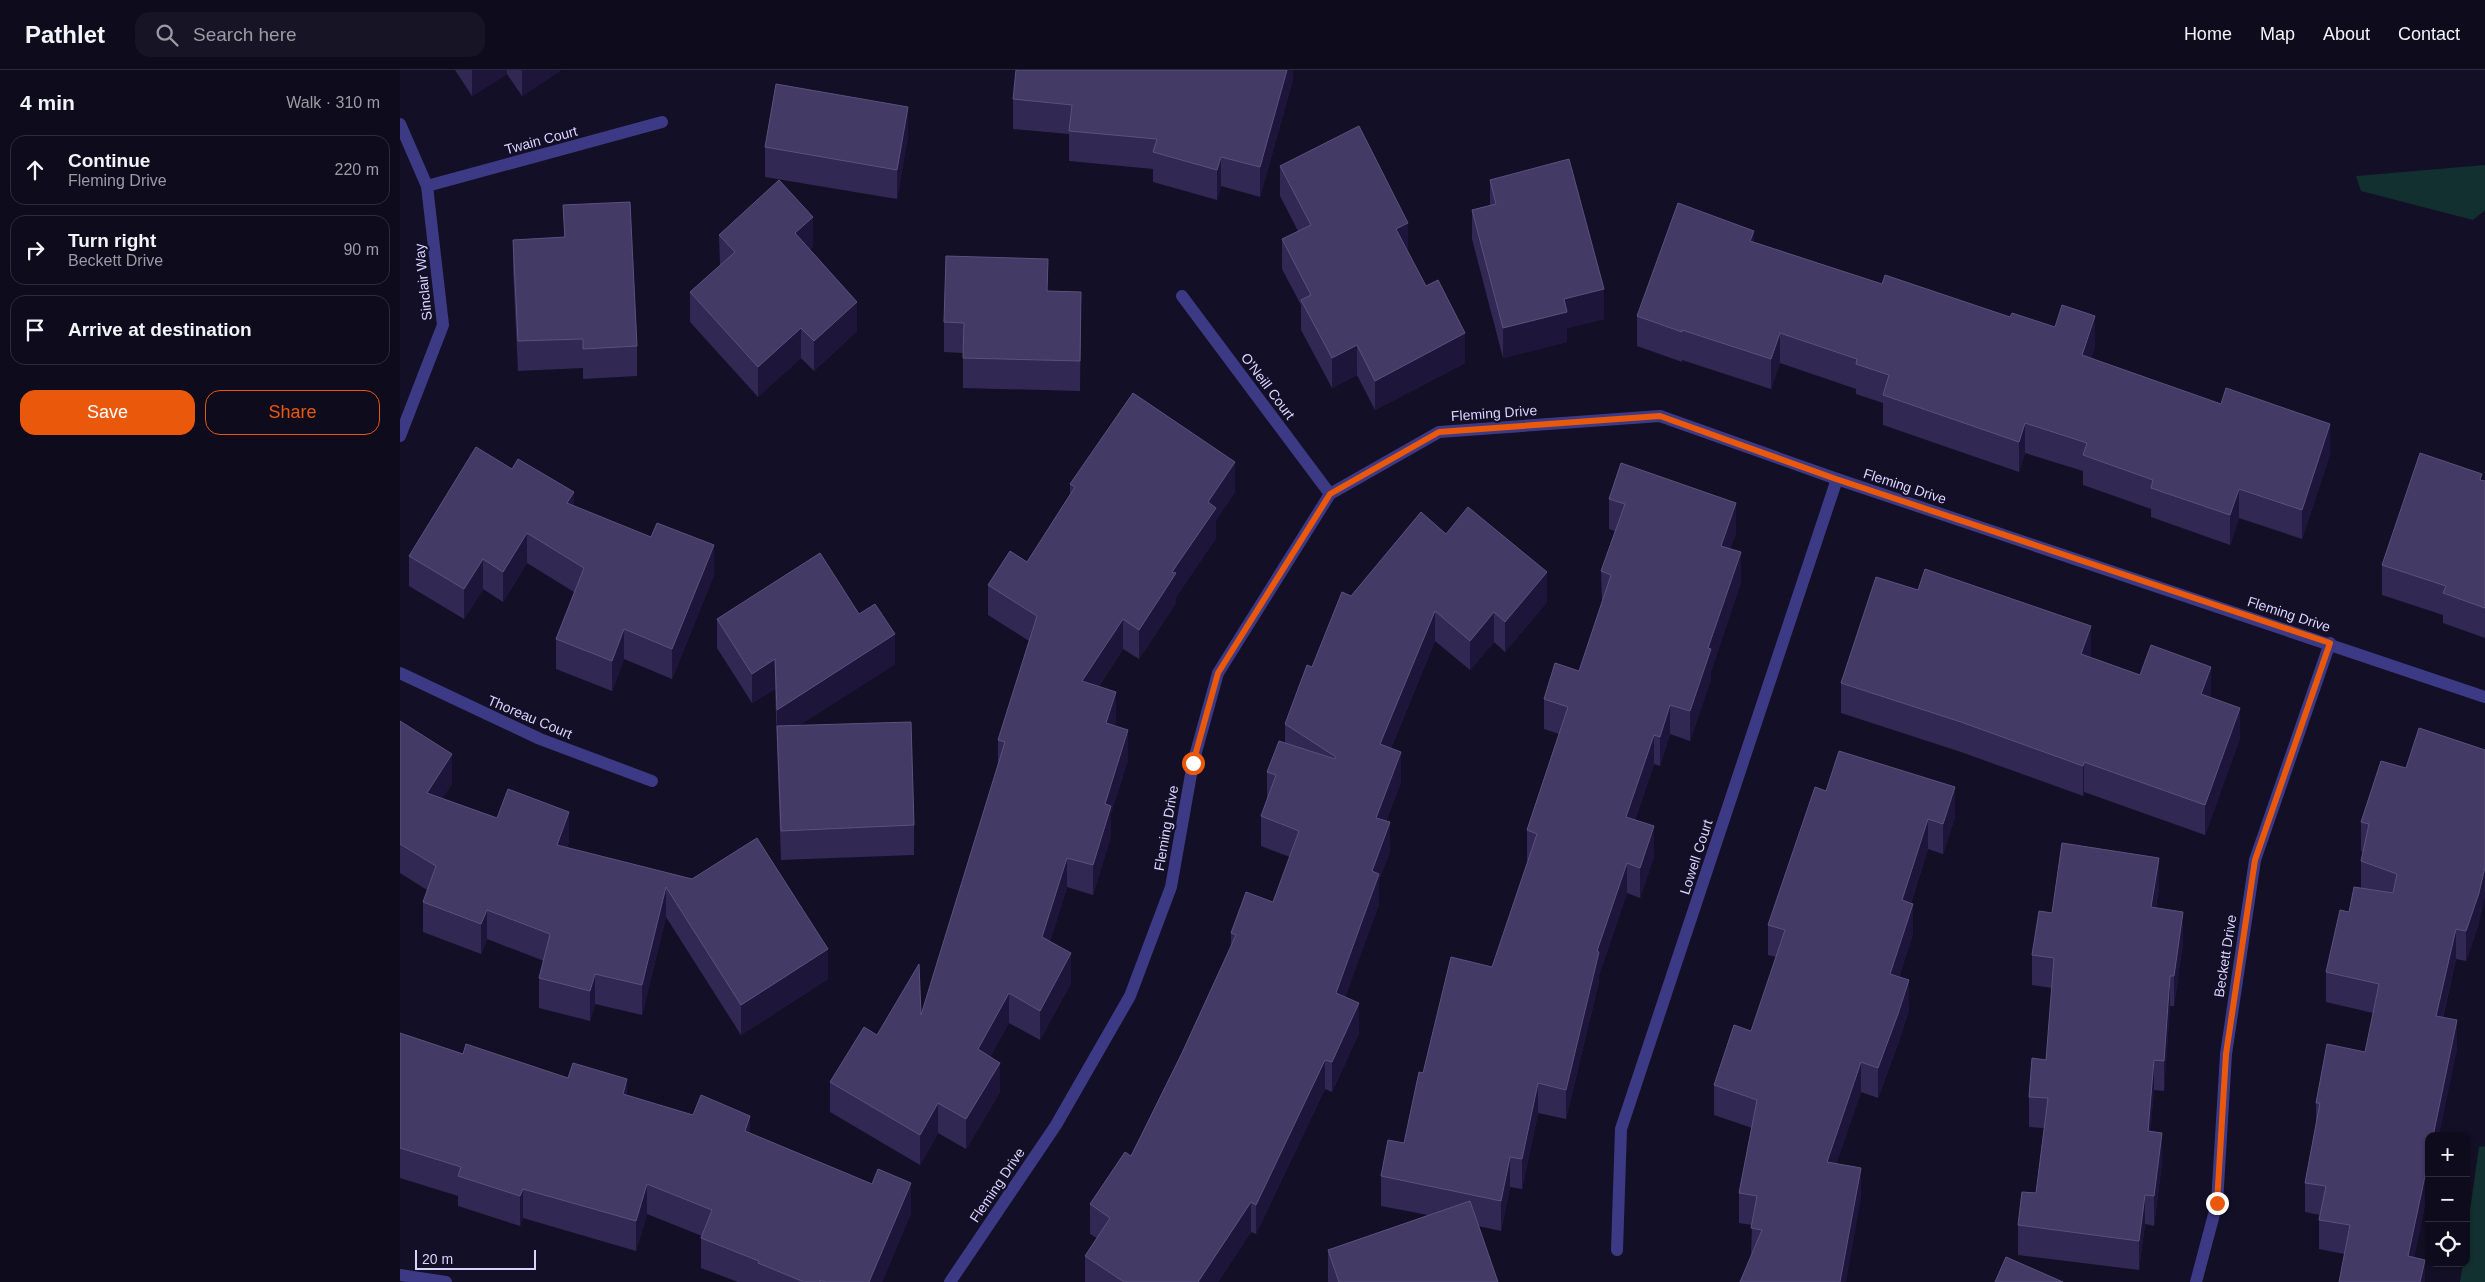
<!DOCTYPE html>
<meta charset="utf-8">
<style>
:root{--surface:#0e0b1c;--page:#171425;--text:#f1f3f6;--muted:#9b9ba3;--line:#2e2b3b;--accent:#ea580c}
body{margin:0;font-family:Helvetica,sans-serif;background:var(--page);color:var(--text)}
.controls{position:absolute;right:15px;bottom:15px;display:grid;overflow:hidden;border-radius:10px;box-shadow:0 1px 4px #0004}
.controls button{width:45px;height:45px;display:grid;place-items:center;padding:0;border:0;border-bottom:1px solid var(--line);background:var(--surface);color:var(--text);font:25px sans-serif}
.scale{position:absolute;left:15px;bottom:12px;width:121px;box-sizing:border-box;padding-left:5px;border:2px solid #d9d4ff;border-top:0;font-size:14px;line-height:18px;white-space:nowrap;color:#d9d4ff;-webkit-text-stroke:4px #130f26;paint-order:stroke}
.stop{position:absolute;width:15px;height:15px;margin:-11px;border:4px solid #ea580c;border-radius:50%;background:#fff}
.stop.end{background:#ea580c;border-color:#fff;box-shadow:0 1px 5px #0008}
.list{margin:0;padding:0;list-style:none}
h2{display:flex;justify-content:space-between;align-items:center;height:65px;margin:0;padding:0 20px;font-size:21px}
h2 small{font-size:16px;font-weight:400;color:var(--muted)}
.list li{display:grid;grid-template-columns:32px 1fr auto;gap:15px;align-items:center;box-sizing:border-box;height:70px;margin:0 10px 10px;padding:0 10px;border:1px solid var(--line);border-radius:15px}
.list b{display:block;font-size:19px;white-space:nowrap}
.list p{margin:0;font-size:16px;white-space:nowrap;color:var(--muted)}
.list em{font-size:16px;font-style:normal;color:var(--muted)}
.actions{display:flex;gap:10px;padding:15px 20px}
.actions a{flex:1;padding:11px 0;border:1px solid var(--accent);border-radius:15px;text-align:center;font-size:18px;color:var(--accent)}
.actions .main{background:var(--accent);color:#fff}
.icon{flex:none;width:28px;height:28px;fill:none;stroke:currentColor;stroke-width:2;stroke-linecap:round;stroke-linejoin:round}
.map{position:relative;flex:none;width:2085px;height:1212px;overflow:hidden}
header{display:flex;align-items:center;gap:30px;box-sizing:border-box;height:70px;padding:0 25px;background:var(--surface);border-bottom:1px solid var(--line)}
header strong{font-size:24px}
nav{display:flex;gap:28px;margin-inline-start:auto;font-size:18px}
.search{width:350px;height:45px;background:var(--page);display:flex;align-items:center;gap:12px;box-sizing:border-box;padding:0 18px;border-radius:15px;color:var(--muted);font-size:19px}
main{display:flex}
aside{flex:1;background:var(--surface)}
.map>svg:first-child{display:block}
</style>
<header>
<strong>Pathlet</strong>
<div class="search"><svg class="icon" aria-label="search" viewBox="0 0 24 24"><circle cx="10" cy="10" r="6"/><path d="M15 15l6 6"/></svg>Search here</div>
<nav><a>Home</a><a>Map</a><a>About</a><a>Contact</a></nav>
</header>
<main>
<aside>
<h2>4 min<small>Walk · 310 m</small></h2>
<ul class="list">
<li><svg class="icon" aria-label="ahead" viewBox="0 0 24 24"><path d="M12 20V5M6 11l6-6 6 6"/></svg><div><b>Continue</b><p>Fleming Drive</p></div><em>220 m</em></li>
<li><svg class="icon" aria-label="right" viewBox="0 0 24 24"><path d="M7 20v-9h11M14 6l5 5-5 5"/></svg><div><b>Turn right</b><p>Beckett Drive</p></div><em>90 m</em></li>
<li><svg class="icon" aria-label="arrive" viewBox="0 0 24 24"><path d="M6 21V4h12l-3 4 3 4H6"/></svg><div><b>Arrive at destination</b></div></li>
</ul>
<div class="actions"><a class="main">Save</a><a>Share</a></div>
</aside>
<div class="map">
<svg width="2085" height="1212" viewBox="0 0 2085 1212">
<rect width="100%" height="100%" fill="#130f26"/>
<g fill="#12302f">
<polygon points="2085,95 2085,140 2073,150 1961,121 1956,106"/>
<polygon points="2085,1076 2085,1212 2060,1212 2063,1193 2066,1193 2066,1168 2079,1077"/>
</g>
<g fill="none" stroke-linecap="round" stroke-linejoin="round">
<g stroke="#3d3a85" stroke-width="12">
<polyline points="0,54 27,116 43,255 0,366"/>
<polyline points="27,116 262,52"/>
<polyline points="782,226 930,424"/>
<polyline points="0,603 140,669 252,711"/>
<polyline points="1217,1180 1221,1059 1437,409"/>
<polyline points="0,1205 46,1212"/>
<polyline points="550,1212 656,1055 730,926 771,817 793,693 818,603 930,424 1039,362 1260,346 1437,409 2085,627"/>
<polyline points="1796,1212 1817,1133 1826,984 1855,790 1930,573"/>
</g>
</g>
<g fill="#312854">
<polygon points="55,0 161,0 122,26 107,4 72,26"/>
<polygon points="893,0 893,9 860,127 821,116 817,130 753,112 753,99 669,91 669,64 613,59 613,29"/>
<polygon points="508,66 497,129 365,107 365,77"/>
<polygon points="880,96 1008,182 1065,293 975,340 957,305 932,318 901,260 901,235 882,199 882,169 898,161 880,126"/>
<polygon points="1090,110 1204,249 1167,258 1167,272 1103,288 1072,169 1072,140 1090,135"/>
<polygon points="163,135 237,276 237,306 183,309 183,298 118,301 113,199 113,170 164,168"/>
<polygon points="319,165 413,177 410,179 457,261 414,301 401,288 358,327 290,252 290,222 320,195"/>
<polygon points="1354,172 1482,214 1695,276 1691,288 1930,384 1902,469 1839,448 1830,475 1751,447 1751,439 1683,415 1683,401 1625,383 1619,402 1483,355 1483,333 1456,324 1456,319 1380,293 1371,319 1282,290 1282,292 1237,276 1237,246"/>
<polygon points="648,221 681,251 680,321 563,318 563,283 544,282 544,252"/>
<polygon points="2082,410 2085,411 2085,568 2043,553 2043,545 1982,525 1982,495"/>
<polygon points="670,414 835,422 816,450 816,468 776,527 776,533 739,589 723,579 699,616 716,651 714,656 728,690 711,743 711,766 693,825 667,817 650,871 671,913 640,970 609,953 590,987 600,1022 566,1079 538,1063 520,1095 430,1042 430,1012 477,965 521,945 598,695 598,670 629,571 588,545 588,515 627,492 670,424"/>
<polygon points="1209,429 1336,463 1330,479 1341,512 1311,601 1311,609 1290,671 1270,664 1260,696 1254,694 1235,750 1254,786 1240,828 1227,823 1199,905 1199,911 1166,1049 1138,1043 1122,1119 1110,1117 1101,1161 1078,1156 1098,1212 928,1212 928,1180 1028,1145 981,1136 981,1106 1004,1073 1023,1003 1092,897 1128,791 1127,790 1127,760 1159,664 1144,659 1144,629 1179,601 1202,532 1201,501 1215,461 1209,459"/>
<polygon points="174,436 314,505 272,609 224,589 212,621 156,599 156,569 174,522 127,493 103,532 83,519 64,549 9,516 9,486"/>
<polygon points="1046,464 1147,532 1105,582 1094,572 1070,600 1035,571 991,678 1001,712 986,751 990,782 979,810 979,834 945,927 959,963 932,1022 925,1019 856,1164 851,1162 818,1212 685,1212 685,1186 697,1168 690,1164 690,1134 731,1086 782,983 831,877 831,863 873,832 890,787 861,776 861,746 867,729 867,702 885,673 885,654 912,597 951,526"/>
<polygon points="317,549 495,594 398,656 514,755 514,785 381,790 375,619 352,633 317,578"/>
<polygon points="1691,585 1690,587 1740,605 1811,627 1811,628 1840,668 1805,765 1684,722 1683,726 1561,682 1441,643 1441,613"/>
<polygon points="0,651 52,714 42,728 97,748 169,772 167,778 292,809 428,909 341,965 266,847 242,945 195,934 190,951 139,938 139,908 144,891 87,869 81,884 23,862 23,832 27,820 0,803"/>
<polygon points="1981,691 2079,853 2066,891 2056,889 2043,947 2057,980 2029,1066 2029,1116 2014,1187 2025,1212 1944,1184 1919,1179 1919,1150 1920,1145 1905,1142 1905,1113 1916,1058 1916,1033 1965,982 1973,943 1926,932 1926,902 1949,842 1961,818 1961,791 1963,782 1961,781 1961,752"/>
<polygon points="1426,721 1555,747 1543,784 1528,779 1511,833 1513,864 1499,907 1509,940 1498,974 1478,1028 1461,1022 1436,1094 1461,1128 1351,1186 1352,1155 1339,1153 1339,1123 1352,1058 1314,1045 1314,1015 1351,961 1376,887 1368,885 1368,855"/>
<polygon points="1759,818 1756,837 1783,872 1774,936 1770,936 1764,1021 1754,1020 1750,1062 1762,1093 1754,1156 1745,1154 1739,1200 1618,1185 1618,1155 1636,1123 1644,1058 1629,1057 1629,1027 1646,990 1652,918 1632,915 1632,885 1652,843"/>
<polygon points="0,963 63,984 168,1008 227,1025 350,1063 511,1143 482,1212 338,1212 301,1198 301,1168 302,1166 247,1144 236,1181 123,1148 120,1156 58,1136 58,1126 0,1108"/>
</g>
<g fill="#1d163a">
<polygon points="72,0 107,0 107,4 72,26"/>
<polygon points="122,0 161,0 122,26"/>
<polygon points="887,0 893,0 893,9 860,127 860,97"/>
<polygon points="508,37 508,66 497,129 497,100"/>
<polygon points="821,87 821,116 817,130 817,100"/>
<polygon points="413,147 413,177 395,193 395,163"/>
<polygon points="1008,153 1008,182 996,159"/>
<polygon points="1354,161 1354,191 1350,171"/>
<polygon points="1204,219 1204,249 1167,258 1167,272 1103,288 1103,258 1164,229"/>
<polygon points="681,222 681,251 680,321 680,291"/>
<polygon points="457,232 457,261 414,301 414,271"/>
<polygon points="1695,246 1695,276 1682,315 1682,285"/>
<polygon points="401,258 401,288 358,327 358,297"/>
<polygon points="1065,263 1065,293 975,340 975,311"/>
<polygon points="1380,263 1380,293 1371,319 1371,289"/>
<polygon points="957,275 957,305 932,318 932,288"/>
<polygon points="1625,353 1625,383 1619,402 1619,372"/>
<polygon points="1930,354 1930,384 1902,469 1902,440"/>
<polygon points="835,392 835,422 816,450 816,468 776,527 776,533 739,589 739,560 772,502 808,432"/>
<polygon points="1839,419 1839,448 1830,475 1830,445"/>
<polygon points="174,422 174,452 167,433"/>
<polygon points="1336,433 1336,463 1321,505 1321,476"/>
<polygon points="127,463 127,493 103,532 103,502"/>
<polygon points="314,475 314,505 272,609 272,579"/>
<polygon points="1341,482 1341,512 1311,601 1311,609 1290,671 1290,641 1308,578"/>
<polygon points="83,489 83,519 64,549 64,519"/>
<polygon points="1147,502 1147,532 1105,582 1105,552"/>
<polygon points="1035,541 1035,571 980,704 980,674"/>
<polygon points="1094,542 1094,572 1070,600 1070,571"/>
<polygon points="723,549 723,579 682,641 682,611"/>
<polygon points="1691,556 1691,585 1681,614 1681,584"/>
<polygon points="224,559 224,589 212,621 212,591"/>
<polygon points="495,564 495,594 378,669 377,656 377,670 377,640"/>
<polygon points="375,589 375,619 352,633 352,604"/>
<polygon points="1811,597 1811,627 1801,654 1801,624"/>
<polygon points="716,622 716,651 706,683 706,653"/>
<polygon points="1270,635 1270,664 1260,696 1260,667"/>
<polygon points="1840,638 1840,668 1805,765 1805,735"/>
<polygon points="728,660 728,690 711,743 711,766 693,825 693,795 705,734"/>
<polygon points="1254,665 1254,694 1226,776 1226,747"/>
<polygon points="1001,682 1001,712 976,777 976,748"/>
<polygon points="52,684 52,714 27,752 27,723"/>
<polygon points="1684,692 1684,722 1683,726 1683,696"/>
<polygon points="1555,717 1555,747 1543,784 1543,754"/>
<polygon points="169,742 169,772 157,805 157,775"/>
<polygon points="1528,749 1528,779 1502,860 1502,830"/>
<polygon points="990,752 990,782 979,810 979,834 936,953 936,923 972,801"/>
<polygon points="1254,756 1254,786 1240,828 1240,798"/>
<polygon points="667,788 667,817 642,897 642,867"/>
<polygon points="1759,788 1759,818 1751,866 1751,837"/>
<polygon points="1227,793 1227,823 1199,905 1199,911 1166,1049 1166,1020 1197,881"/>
<polygon points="2085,797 2085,827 2079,853 2066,891 2066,861"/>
<polygon points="266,817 266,847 242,945 242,915"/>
<polygon points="1513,834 1513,864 1490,934 1490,904"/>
<polygon points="87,840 87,869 81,884 81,854"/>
<polygon points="1783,842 1783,872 1774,936 1774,906"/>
<polygon points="2056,859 2056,889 2036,975 2036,946"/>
<polygon points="428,879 428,909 341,965 341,935"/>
<polygon points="671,883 671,913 640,970 640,941"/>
<polygon points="195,904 195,934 190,951 190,921"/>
<polygon points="1770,906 1770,936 1764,1021 1764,991"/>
<polygon points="1509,910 1509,940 1498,974 1478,1028 1478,998"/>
<polygon points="609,923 609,953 578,1009 578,979"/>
<polygon points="959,933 959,963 932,1022 932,992"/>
<polygon points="2057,950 2057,980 2039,1066 2033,1066"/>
<polygon points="925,990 925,1019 856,1164 856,1135"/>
<polygon points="1754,990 1754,1020 1748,1091 1748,1061"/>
<polygon points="1461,992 1461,1022 1427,1122 1427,1092"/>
<polygon points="600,993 600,1022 566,1079 566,1049"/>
<polygon points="227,1009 227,1039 223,1024"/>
<polygon points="1138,1013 1138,1043 1122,1119 1122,1089"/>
<polygon points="538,1033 538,1063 520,1095 520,1065"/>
<polygon points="350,1046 350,1076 345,1061"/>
<polygon points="1762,1063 1762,1093 1754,1156 1754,1126"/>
<polygon points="1110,1087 1110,1117 1101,1161 1101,1131"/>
<polygon points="2029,1087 2029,1116 2009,1212 2008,1186"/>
<polygon points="1461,1098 1461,1128 1446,1212 1440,1212"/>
<polygon points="511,1113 511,1143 482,1212 469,1212"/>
<polygon points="247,1114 247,1144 236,1181 236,1151"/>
<polygon points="123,1119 123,1148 120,1156 120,1126"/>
<polygon points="1745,1125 1745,1154 1739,1200 1739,1171"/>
<polygon points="851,1132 851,1162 818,1212 798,1212"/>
<polygon points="2025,1190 2025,1212 2020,1212"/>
</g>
<g fill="#433a66" stroke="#5a527e">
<polygon points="616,0 887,0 860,97 821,87 817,100 753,82 757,69 669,61 672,35 613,29"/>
<polygon points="376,14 508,37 497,100 365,77"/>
<polygon points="959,56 1008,153 996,159 1026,216 1038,210 1065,263 975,311 957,275 932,288 901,230 911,225 882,169 911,155 880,96"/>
<polygon points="1169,89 1204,219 1164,229 1167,242 1103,258 1072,140 1096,134 1090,110"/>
<polygon points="379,110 413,147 395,163 457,232 414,271 401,258 358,297 290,222 335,182 319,165"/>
<polygon points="230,132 237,276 183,279 183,269 118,271 113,170 165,167 163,135"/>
<polygon points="1278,133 1354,161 1350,171 1482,214 1485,205 1610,247 1612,243 1655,257 1662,235 1695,246 1682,285 1821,334 1826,318 1930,354 1902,440 1839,419 1830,445 1751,418 1753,410 1683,385 1687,373 1625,353 1619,372 1483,325 1489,305 1456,294 1457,289 1380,263 1371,289 1282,260 1282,262 1237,246"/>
<polygon points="546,186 648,189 647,221 681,222 680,291 563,288 564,253 544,252"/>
<polygon points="733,323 835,392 808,432 816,438 772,502 776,503 739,560 723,549 682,611 716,622 706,653 728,660 705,734 711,736 693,795 667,788 642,867 671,883 640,941 609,923 578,979 600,993 566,1049 538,1033 520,1065 430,1012 464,957 477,965 519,894 521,945 605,672 598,670 637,546 588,515 610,481 627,492 675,417 670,414"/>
<polygon points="76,377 112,399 118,389 174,422 167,433 251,467 257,453 314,475 272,579 224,559 212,591 156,569 184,498 127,463 103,502 83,489 64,519 9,486"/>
<polygon points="2020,383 2082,404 2080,410 2085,411 2085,538 2043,523 2046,516 1982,495"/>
<polygon points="1221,393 1336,433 1321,476 1341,482 1308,578 1311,579 1290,641 1270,635 1260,667 1254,665 1226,747 1254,756 1240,798 1227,793 1197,881 1199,882 1166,1020 1138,1013 1122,1089 1110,1087 1101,1131 981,1106 988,1070 1004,1073 1019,1002 1023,1003 1051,887 1092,897 1137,764 1127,760 1168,637 1144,629 1155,593 1179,601 1211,505 1201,501 1225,434 1209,429"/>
<polygon points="1068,437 1147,502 1105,552 1094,542 1070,571 1035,541 980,674 1001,682 976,748 990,752 972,801 979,804 936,923 959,933 932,992 925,990 856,1135 851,1132 798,1212 724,1212 685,1186 710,1148 690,1134 725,1082 731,1086 782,983 836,865 831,863 846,822 873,832 899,761 861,746 876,705 867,702 879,671 935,689 936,687 885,654 907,595 912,597 942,522 951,526 1021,442 1046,464"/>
<polygon points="420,483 459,544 475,534 495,564 377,640 375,589 352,604 317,549"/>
<polygon points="1525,499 1691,556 1681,584 1740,605 1751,575 1811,597 1801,624 1840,638 1805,735 1684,692 1683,696 1561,652 1441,613 1476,507 1518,520"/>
<polygon points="0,651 52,684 27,723 97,748 108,719 169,742 157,775 292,809 357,768 428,879 341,935 266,817 242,915 195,904 190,921 139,908 150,864 87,840 81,854 23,832 36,796 0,774"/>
<polygon points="511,652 514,755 381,761 377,656"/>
<polygon points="2019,658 2085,680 2085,797 2079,823 2066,861 2056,859 2036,946 2057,950 2033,1066 2029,1066 2029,1087 2008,1186 2025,1190 2020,1212 1939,1212 1950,1155 1919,1150 1926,1116 1905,1113 1920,1033 1916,1033 1927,974 1965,982 1979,914 1926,902 1940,840 1949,842 1954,817 1993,823 1997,804 1961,791 1969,754 1961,752 1981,691 2006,698"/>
<polygon points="1439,681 1555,717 1543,754 1528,749 1502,830 1513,834 1490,904 1509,910 1498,944 1478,998 1461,992 1427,1092 1461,1098 1440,1212 1340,1212 1362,1160 1351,1158 1357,1126 1339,1123 1357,1030 1314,1015 1334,955 1351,961 1385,860 1368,855 1415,717 1426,721"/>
<polygon points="1662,773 1759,788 1751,837 1783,842 1774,906 1770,906 1764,991 1754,990 1748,1061 1762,1063 1754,1126 1745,1125 1739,1171 1618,1155 1622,1122 1636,1123 1648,1028 1629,1027 1632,988 1646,990 1654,888 1632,885 1639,841 1652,843"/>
<polygon points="0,963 63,984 66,974 168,1008 173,993 227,1009 223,1024 293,1045 301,1025 350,1046 345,1061 472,1114 478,1099 511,1113 469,1212 425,1212 420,1210 420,1212 404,1212 358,1193 359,1191 301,1168 312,1140 247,1114 236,1151 123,1119 120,1126 58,1106 61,1097 0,1078"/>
<polygon points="1070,1131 1098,1212 939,1212 928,1180"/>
<polygon points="1606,1187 1663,1212 1595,1212"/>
</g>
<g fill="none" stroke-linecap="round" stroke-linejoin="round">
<polyline stroke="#ea580c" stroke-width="6" points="793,693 818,603 930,424 1039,362 1260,346 1436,409 1930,573 1855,790 1826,984 1817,1133"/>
</g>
<g text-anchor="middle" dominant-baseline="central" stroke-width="4.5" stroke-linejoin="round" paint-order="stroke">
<g font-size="14" fill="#d9d4ff" stroke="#130f26">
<text transform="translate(141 70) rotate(-15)">Twain Court</text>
<text transform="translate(23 212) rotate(-96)">Sinclair Way</text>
<text transform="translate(868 316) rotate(53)">O'Neill Court</text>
<text transform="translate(1094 343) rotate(-4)">Fleming Drive</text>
<text transform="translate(1505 416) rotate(18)">Fleming Drive</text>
<text transform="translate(1889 544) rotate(18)">Fleming Drive</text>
<text transform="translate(130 647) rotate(23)">Thoreau Court</text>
<text transform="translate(766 758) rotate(-80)">Fleming Drive</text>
<text transform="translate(1296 787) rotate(-72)">Lowell Court</text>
<text transform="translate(1825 886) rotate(-81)">Beckett Drive</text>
<text transform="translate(597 1115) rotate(-56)">Fleming Drive</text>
</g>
</g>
</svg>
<div class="controls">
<button>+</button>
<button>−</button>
<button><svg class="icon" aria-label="locate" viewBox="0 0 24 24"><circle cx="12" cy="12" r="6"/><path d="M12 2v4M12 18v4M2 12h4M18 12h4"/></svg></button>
</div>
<div class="scale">20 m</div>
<div class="stop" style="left:793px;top:693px"></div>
<div class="stop end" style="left:1817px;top:1133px"></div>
</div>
</main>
